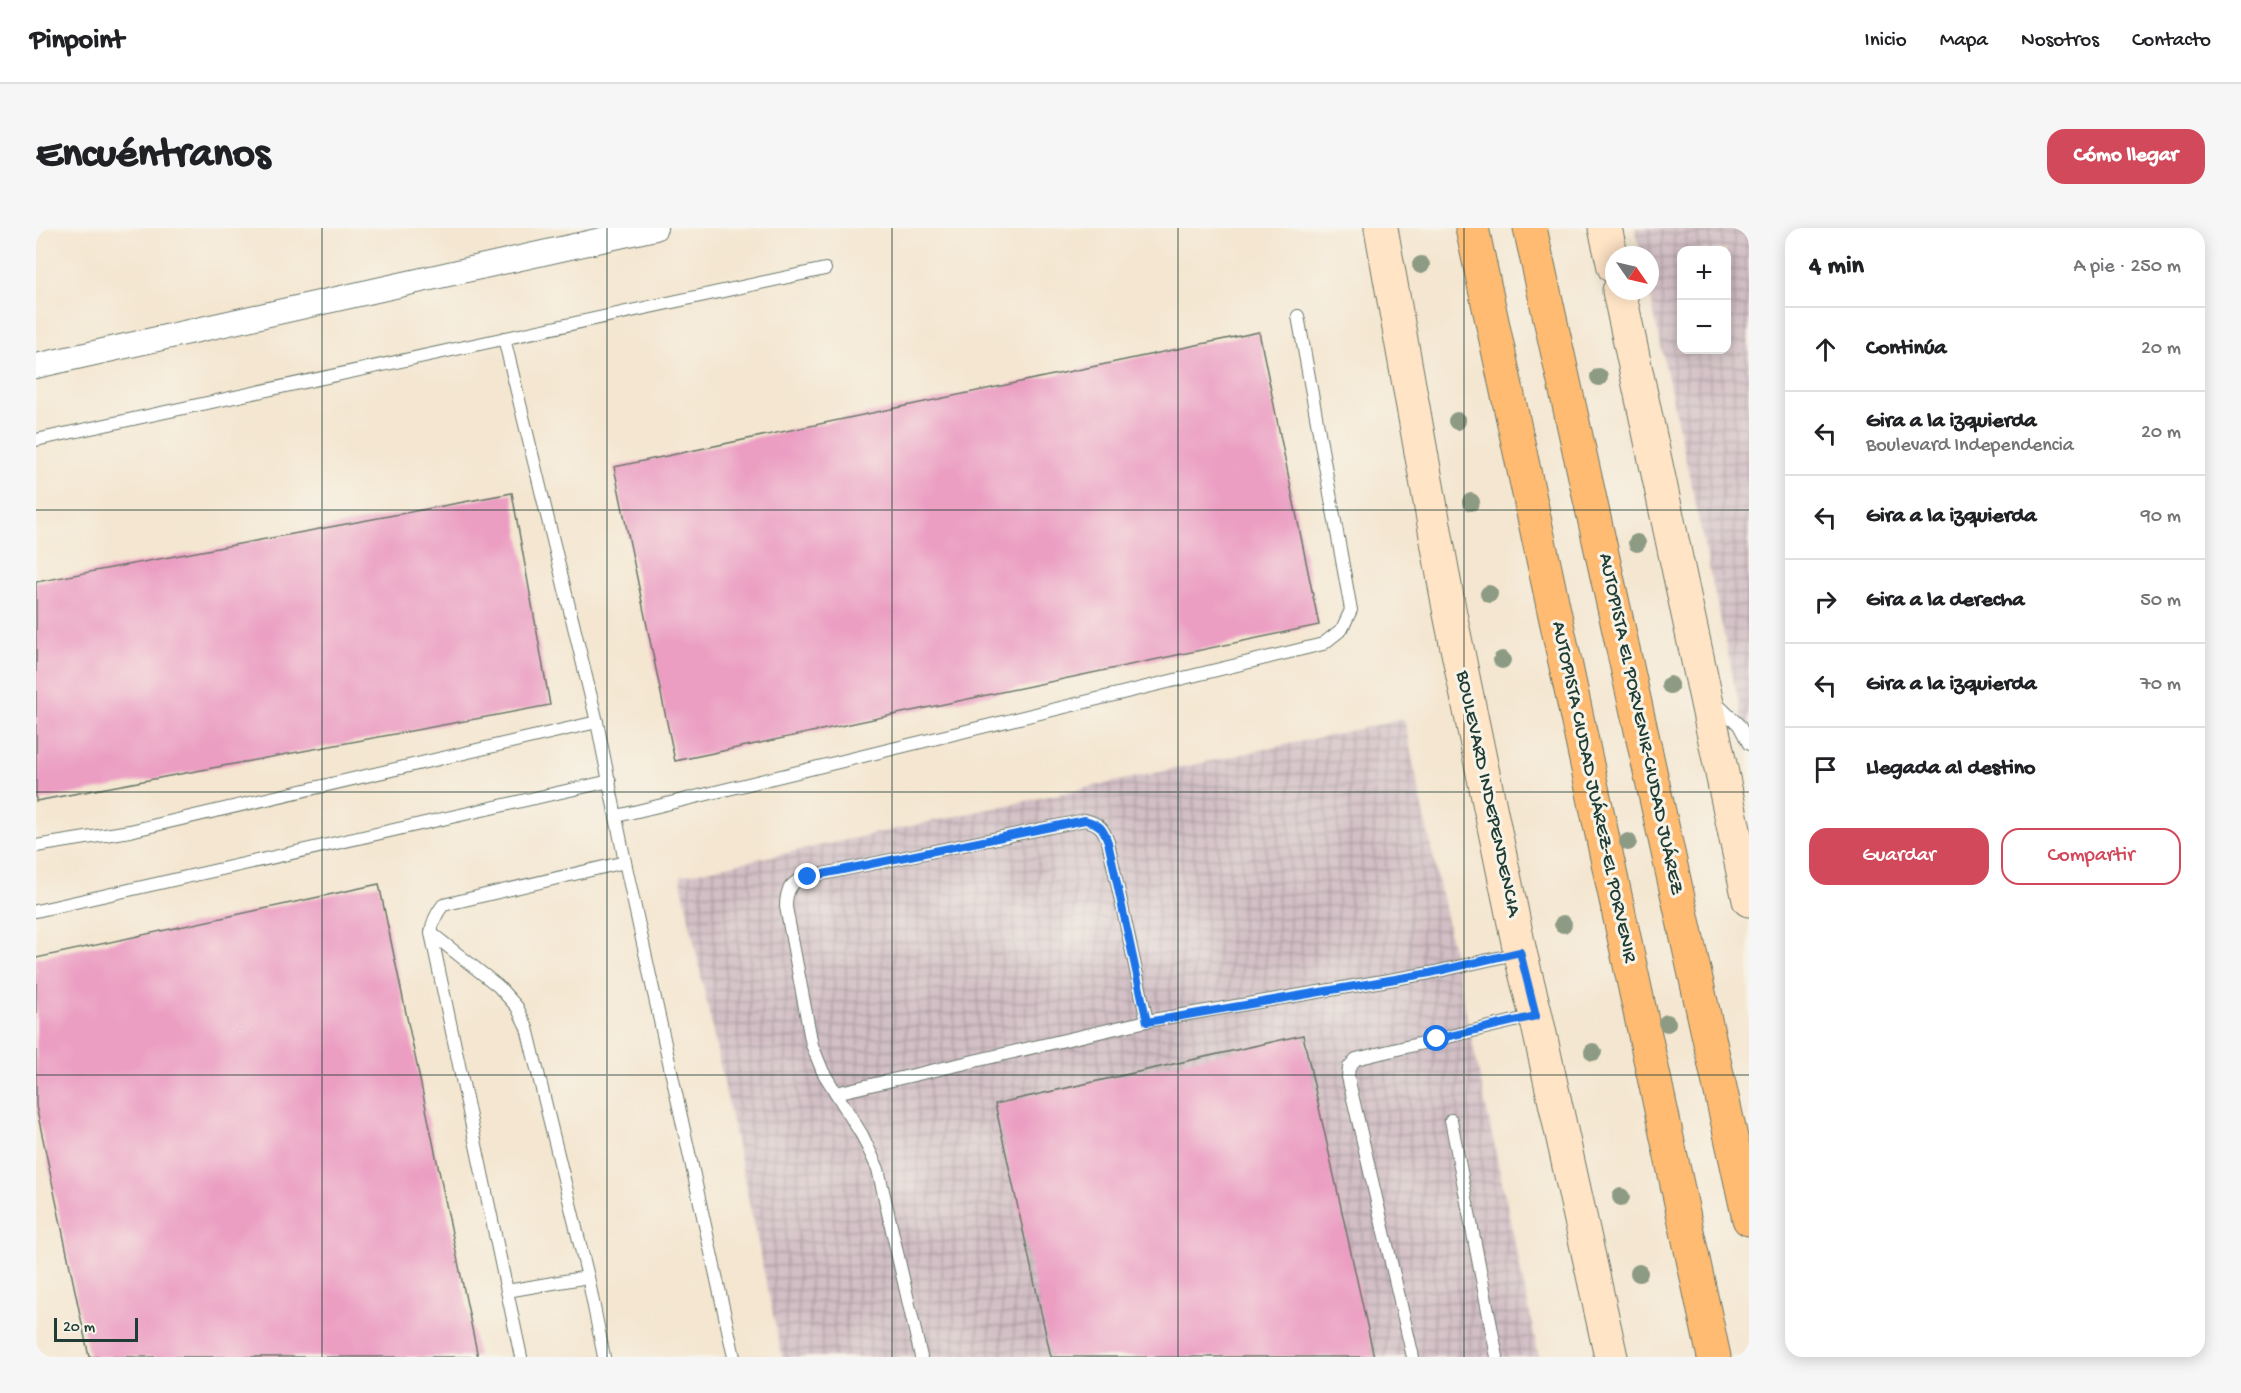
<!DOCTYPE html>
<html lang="es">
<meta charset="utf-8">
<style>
:root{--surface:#fff;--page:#f6f6f6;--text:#202124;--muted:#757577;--line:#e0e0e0;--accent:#d1495b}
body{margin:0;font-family:"Gochi Hand",sans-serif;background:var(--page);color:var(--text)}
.controls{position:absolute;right:18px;top:18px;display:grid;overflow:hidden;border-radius:12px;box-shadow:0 3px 15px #0003}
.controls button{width:54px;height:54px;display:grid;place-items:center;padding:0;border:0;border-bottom:2px solid var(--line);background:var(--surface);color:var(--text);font:30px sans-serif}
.compass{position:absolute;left:1569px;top:18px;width:54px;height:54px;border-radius:50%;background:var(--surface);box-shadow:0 3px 15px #0003;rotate:124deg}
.scale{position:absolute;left:18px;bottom:15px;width:84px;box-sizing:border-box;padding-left:6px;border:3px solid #1f3d34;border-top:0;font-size:16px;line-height:21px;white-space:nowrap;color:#1f3d34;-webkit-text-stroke:4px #f7f3e8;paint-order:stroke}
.stop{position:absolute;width:18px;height:18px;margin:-14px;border:4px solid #1a73e8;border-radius:50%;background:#fff}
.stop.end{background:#1a73e8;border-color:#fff;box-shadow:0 2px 6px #0008}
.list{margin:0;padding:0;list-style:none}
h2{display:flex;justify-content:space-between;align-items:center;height:78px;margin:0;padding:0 24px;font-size:26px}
h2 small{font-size:20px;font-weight:400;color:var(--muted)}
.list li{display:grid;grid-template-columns:39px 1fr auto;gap:18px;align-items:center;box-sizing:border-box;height:84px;padding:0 24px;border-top:2px solid var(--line)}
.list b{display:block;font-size:22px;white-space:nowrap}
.list p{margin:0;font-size:20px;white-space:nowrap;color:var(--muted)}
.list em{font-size:20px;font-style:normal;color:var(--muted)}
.actions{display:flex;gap:12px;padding:18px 24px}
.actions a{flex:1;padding:14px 0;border:2px solid var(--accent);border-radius:18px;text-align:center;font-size:21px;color:var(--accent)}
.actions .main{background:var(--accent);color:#fff}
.icon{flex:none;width:33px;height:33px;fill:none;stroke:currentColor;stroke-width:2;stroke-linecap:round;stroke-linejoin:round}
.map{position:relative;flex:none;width:1713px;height:1129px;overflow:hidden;border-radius:18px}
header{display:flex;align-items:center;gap:36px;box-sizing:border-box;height:84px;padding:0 30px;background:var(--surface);border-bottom:2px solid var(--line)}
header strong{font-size:28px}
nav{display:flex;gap:33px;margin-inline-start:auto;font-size:21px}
.intro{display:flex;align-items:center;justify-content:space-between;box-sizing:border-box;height:144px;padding:0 36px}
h1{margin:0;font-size:42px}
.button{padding:15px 27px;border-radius:18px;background:var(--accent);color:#fff;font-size:21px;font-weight:700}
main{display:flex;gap:36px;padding:0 36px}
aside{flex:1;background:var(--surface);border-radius:18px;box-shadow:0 3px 15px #0003}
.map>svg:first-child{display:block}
</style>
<header>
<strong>Pinpoint</strong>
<nav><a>Inicio</a><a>Mapa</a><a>Nosotros</a><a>Contacto</a></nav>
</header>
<div class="intro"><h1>Encuéntranos</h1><a class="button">Cómo llegar</a></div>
<main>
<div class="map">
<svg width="1713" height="1129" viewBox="0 0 1713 1129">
<defs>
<pattern id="industrial-grid" width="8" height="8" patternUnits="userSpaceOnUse" patternTransform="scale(1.5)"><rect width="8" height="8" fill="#d2bec5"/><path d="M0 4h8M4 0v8" fill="none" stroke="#aa9ca1"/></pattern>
</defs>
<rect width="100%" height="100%" fill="#f7f3e8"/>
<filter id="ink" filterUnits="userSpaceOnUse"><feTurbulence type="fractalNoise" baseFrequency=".0167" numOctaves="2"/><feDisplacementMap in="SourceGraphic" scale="12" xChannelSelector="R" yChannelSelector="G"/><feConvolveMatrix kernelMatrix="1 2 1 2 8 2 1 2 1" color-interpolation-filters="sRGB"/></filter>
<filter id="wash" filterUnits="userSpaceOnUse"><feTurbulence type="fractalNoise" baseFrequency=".008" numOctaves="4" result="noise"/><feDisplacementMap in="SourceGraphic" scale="24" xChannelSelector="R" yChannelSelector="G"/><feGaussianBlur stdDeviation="1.35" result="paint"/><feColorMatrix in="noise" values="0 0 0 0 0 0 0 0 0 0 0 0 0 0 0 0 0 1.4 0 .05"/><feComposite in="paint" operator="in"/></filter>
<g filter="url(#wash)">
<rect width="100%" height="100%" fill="#f4e6d0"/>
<g fill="url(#industrial-grid)" fill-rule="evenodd">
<path d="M 1599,0 L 1713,0 L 1713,523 L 1613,63 L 1614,27 L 1605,27 ZM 1646,22 L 1690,22 L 1690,122 L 1646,122 Z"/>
<polygon points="1368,491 1503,1129 746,1129 644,648"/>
</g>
<g id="blocks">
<g fill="#eb9dc2">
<polygon points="1223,104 1283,397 639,533 578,239"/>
<polygon points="476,265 514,477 0,573 0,354"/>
<polygon points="343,656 442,1129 53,1129 0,878 0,730"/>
<polygon points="1267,807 1338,1129 1015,1129 959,876"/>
</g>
</g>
</g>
<g filter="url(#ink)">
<use href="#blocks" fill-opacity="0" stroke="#6a786b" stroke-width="1.5"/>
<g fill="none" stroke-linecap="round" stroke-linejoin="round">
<g stroke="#6a786b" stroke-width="14">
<g id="service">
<polyline points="468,110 561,494 589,634 698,1129"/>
<polyline points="0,212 789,41"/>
<polyline points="1678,473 1703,497 1713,516"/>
<polyline points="581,588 1287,416 1306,401 1315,382 1262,88"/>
<polyline points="0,618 94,603 561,494"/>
<polyline points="0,683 574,553"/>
<polyline points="395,705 462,758 481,779 491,800 552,1049 568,1129"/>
<polyline points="800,865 1111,793 1394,745 1483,725"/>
<polyline points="1415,892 1461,1129"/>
<polyline points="471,1063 552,1049"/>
<path d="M 485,1129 L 395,705 C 396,694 400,686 407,677 L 589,634"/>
<path d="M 885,1129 L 842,941 L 826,907 L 787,844 L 776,817 L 750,679 C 750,661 755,653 772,649 L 1049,592 C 1064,596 1067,600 1072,614 L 1111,793"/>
<polyline points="1377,1129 1312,849 1313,839 1320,831 1499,788"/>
</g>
</g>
<g stroke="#6a786b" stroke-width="26">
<polyline id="minor" points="0,138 619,0"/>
</g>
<g stroke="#6a786b" stroke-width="35">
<g id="secondary">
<polyline points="1345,0 1414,386 1484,724 1500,788 1575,1129"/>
<polyline points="1569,0 1578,39"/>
<polyline points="1583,63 1713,672"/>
</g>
</g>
<g stroke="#6a786b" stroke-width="35">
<g id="trunk">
<polyline points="1436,0 1678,1129"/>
<polyline points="1494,0 1713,991"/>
</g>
</g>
<use href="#service" stroke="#fff" stroke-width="12"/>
<use href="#minor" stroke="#fff" stroke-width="24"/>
<use href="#secondary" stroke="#ffe4c6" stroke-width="33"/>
<use href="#trunk" stroke="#ffbb71" stroke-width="33"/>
</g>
<g fill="#8d9b85">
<circle cx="1385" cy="37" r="9"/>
<circle cx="1563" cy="149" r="9"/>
<circle cx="1421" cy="193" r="9"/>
<circle cx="1435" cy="274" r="9"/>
<circle cx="1601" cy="315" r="9"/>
<circle cx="1453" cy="366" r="9"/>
<circle cx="1466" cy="432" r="9"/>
<circle cx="1634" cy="457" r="9"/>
<circle cx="1592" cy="614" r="9"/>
<circle cx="1527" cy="696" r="9"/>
<circle cx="1631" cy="795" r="9"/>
<circle cx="1557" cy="824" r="9"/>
<circle cx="1585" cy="969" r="9"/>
<circle cx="1603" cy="1045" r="9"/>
</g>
</g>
<g fill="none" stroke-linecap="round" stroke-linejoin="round" filter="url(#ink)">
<path stroke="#1a73e8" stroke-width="8" d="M 772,649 L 1049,592 C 1064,596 1067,600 1072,614 L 1111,794 L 1394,745 L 1484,724 L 1500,788 L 1401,811"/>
</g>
<path fill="none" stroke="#1f3d34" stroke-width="1.5" stroke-opacity="0.55" d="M 286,0 L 286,1129M 571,0 L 571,1129M 856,0 L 856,1129M 1142,0 L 1142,1129M 1428,0 L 1428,1129M 0,282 L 1713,282M 0,564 L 1713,564M 0,847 L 1713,847"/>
<g text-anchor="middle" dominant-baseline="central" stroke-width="6" stroke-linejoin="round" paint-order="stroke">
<g font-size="20" fill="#1f3d34" stroke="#f7f3e8">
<text transform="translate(1604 496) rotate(78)">AUTOPISTA EL PORVENIR-CIUDAD JUÁREZ</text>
<text transform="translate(1557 564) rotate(78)">AUTOPISTA CIUDAD JUÁREZ-EL PORVENIR</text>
<text transform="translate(1451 566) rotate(78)">BOULEVARD INDEPENDENCIA</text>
</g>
</g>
</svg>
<div class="controls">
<button>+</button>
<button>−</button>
</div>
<svg class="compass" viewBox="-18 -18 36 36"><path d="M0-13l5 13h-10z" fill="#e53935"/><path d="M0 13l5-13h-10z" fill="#757577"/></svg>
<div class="scale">20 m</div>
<div class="stop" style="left:1401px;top:811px"></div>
<div class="stop end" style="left:772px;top:649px"></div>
</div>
<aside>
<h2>4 min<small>A pie · 250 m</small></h2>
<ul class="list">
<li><svg class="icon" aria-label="ahead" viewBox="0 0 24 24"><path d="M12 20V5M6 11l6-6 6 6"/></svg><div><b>Continúa</b></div><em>20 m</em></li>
<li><svg class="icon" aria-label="left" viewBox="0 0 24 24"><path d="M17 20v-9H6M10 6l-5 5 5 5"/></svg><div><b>Gira a la izquierda</b><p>Boulevard Independencia</p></div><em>20 m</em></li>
<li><svg class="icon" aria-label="left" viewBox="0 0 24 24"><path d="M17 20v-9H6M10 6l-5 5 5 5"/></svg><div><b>Gira a la izquierda</b></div><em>90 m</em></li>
<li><svg class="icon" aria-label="right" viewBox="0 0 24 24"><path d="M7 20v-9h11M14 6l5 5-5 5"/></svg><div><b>Gira a la derecha</b></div><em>50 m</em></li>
<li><svg class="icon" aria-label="left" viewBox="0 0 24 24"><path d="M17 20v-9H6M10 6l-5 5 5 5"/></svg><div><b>Gira a la izquierda</b></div><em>70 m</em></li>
<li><svg class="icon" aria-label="arrive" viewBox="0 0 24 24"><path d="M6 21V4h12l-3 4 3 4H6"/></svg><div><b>Llegada al destino</b></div></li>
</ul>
<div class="actions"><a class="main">Guardar</a><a>Compartir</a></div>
</aside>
</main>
